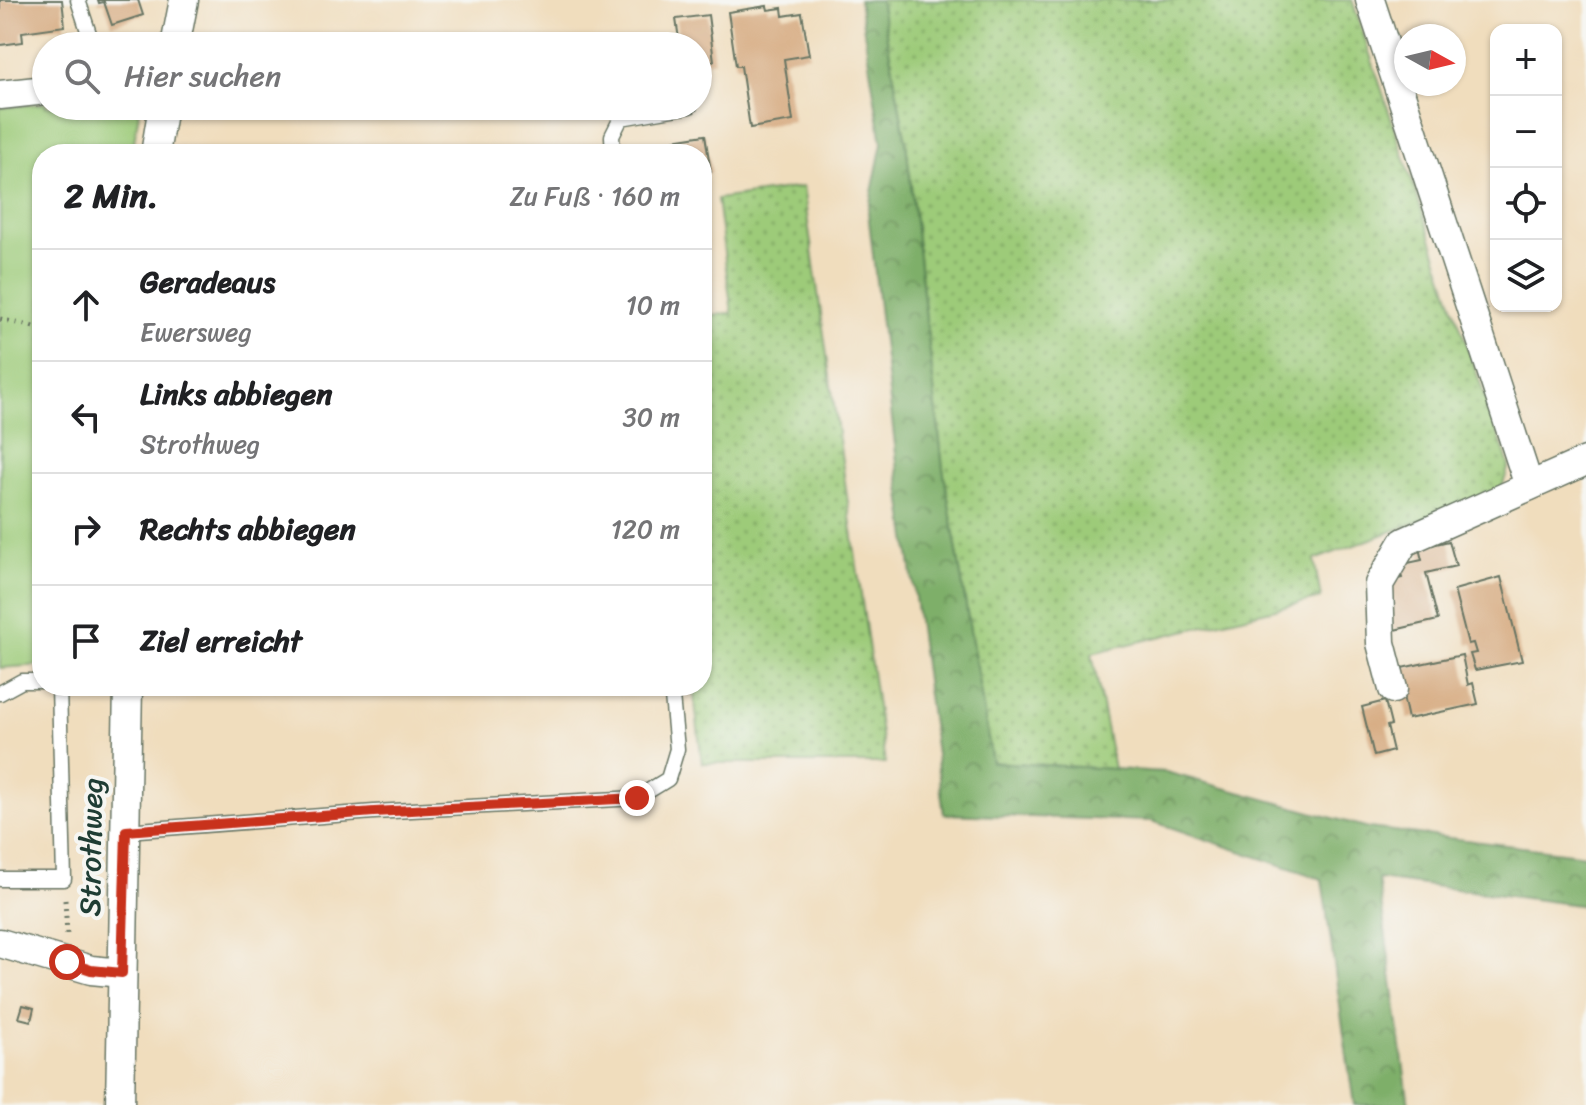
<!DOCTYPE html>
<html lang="de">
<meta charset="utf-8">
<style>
:root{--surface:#fff;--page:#f2f2f2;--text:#202124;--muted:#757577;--line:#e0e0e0}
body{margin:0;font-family:Sriracha,sans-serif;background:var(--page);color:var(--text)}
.controls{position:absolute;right:24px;top:24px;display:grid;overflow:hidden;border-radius:16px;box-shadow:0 2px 6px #0004}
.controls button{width:72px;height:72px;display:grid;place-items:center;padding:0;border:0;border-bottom:2px solid var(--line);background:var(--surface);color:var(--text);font:40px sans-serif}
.compass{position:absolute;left:1394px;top:24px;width:72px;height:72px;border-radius:50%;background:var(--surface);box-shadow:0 2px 6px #0004;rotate:98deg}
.stop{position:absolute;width:24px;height:24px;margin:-18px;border:6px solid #c8321e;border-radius:50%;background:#fff}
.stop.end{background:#c8321e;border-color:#fff;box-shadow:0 2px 8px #0008}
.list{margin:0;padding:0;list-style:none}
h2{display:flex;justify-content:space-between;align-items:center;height:104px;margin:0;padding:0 32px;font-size:34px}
h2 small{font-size:26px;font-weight:400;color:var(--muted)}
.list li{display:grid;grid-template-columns:52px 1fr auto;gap:24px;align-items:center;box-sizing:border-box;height:112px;padding:0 32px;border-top:2px solid var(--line)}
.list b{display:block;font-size:30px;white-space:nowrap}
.list p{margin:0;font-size:26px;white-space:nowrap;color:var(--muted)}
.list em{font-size:26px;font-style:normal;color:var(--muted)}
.icon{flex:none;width:44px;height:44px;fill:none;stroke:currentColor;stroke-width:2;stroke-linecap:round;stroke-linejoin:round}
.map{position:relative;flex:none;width:1586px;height:1105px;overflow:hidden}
.search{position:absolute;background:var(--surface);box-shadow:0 2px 6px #0004;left:32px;top:32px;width:680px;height:88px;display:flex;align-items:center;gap:20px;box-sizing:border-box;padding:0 28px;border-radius:44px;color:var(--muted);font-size:30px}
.panel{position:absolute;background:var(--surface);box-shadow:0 2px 6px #0004;left:32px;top:144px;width:680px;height:552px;border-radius:32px}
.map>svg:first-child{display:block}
</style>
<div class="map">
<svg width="1586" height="1105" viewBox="0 0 1586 1105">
<defs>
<pattern id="grass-dots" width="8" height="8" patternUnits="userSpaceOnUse" patternTransform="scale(2)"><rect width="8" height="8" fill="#9dcb79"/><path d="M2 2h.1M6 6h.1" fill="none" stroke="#7fa664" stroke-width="1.8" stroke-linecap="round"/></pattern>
<pattern id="forest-crowns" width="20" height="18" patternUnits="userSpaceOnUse" patternTransform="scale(2)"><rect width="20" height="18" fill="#7eaf69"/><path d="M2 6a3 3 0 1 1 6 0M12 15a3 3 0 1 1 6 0" fill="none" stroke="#679057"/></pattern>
</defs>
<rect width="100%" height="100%" fill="#f6f6f2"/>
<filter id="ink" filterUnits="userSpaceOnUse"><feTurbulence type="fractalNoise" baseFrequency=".0125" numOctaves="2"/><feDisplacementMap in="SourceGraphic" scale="16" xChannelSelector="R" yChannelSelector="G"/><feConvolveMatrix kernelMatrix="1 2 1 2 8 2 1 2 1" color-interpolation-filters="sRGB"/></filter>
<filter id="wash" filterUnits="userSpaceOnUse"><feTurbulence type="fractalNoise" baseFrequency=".006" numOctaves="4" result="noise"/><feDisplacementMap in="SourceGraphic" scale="32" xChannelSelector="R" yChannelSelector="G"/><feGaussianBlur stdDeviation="1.8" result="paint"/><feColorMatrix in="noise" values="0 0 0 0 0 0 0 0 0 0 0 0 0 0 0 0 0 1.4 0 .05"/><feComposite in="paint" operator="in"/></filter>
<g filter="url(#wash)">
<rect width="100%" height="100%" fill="#f0ddbd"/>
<g fill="url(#grass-dots)" stroke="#5e8456" stroke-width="2">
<polygon points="880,0 1352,0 1459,323 1509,465 1501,491 1314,560 1321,598 1092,653 1114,769 992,762 943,468 906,142"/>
<polygon points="803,187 885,763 702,763 693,686 702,686 702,316 732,313 717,199"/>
</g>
<polygon fill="url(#forest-crowns)" stroke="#4e764e" stroke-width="2" points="859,0 880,0 906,142 943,468 992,762 1166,772 1369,828 1586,855 1586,906 1378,879 1409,1105 1354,1105 1322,879 1152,821 944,814 898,471 868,212 882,143"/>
<polygon fill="#9dcb79" stroke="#5e8456" stroke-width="2" points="46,103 46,106 128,106 139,112 132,154 42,154 42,665 0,668 0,108"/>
<g id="blocks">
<g fill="#d7ac82">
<polygon points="0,0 62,0 65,26 22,32 23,42 0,45"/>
<polygon points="98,0 138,0 143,15 112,25 104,2 99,3"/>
<polygon points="767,6 768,10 782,8 783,16 802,13 809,55 784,59 793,121 750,128 741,66 736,66 728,12"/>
<polygon points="708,15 714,61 698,63 698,46 680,46 676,19"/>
<polygon points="705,135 711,172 702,174 702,154 674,154 672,140"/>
<polygon points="1449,541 1456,566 1426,573 1438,620 1394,630 1383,583 1402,578 1399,565 1422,560 1419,548"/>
<polygon points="1501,577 1522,661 1475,670 1470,654 1476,653 1473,643 1468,644 1454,590"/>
<polygon points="1462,655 1468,685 1473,683 1478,704 1408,719 1397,669"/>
<polygon points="1385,701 1391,725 1387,726 1393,751 1374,756 1362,707"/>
<polygon points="23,1005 34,1008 31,1021 19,1018"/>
</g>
</g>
</g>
<g filter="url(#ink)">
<use href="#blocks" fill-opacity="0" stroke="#687564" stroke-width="2"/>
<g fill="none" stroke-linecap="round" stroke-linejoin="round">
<g stroke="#687564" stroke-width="17">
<g id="lane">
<polyline points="78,0 93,46"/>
<polyline points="613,154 612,136 621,118 690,106"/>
<polyline points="0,693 22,681 42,681"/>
<polyline points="126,831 374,812 637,798 668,779 677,749 671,686"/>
<polyline points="0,879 64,879 59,686"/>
</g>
</g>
<g stroke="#687564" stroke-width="31">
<g id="street">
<polyline points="1370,0 1529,486"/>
<polyline points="175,46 184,0"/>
<polyline points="0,95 46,90"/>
<polyline points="155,154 163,106"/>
<polyline points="1393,689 1381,643 1379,584 1404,542 1586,461"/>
<polyline points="0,943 91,970 122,973"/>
<polyline points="120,1105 128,686"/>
</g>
</g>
<g stroke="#687564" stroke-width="5" stroke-dasharray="2 6" stroke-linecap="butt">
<polyline points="0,319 42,329"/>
<polyline points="65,900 67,934"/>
</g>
<use href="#lane" stroke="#fff" stroke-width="14"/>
<use href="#street" stroke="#fff" stroke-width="28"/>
</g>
</g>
<g fill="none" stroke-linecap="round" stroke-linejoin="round" filter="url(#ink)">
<polyline stroke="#c8321e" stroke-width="10" points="67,962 91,970 122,973 126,831 374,812 637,798"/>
</g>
<g text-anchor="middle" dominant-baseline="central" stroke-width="8" stroke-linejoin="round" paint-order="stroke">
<g font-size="30" fill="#1f3d34" stroke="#f6f6f2">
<text transform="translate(91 847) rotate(-89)">Strothweg</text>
</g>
</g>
</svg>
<div class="controls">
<button>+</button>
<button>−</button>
<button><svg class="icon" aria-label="locate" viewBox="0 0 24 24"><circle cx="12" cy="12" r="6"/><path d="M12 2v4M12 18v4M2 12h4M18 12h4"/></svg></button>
<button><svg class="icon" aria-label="layers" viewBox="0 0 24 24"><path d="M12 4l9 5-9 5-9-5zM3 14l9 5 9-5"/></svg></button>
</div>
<svg class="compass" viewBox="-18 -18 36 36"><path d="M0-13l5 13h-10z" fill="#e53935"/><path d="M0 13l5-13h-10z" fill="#757577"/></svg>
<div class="stop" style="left:67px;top:962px"></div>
<div class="stop end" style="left:637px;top:798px"></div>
<div class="search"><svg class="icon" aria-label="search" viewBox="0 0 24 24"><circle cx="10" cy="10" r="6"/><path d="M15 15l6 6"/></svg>Hier suchen</div>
<section class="panel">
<h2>2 Min.<small>Zu Fuß · 160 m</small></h2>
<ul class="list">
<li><svg class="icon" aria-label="ahead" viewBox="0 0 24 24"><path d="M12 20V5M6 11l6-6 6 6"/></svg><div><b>Geradeaus</b><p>Ewersweg</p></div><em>10 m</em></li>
<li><svg class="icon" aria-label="left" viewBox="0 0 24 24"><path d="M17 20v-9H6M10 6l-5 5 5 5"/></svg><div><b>Links abbiegen</b><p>Strothweg</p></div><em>30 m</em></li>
<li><svg class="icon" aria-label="right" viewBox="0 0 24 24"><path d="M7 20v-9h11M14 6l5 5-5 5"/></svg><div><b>Rechts abbiegen</b></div><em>120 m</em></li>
<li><svg class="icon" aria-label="arrive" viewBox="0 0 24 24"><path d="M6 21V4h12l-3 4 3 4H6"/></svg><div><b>Ziel erreicht</b></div></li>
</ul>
</section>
</div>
